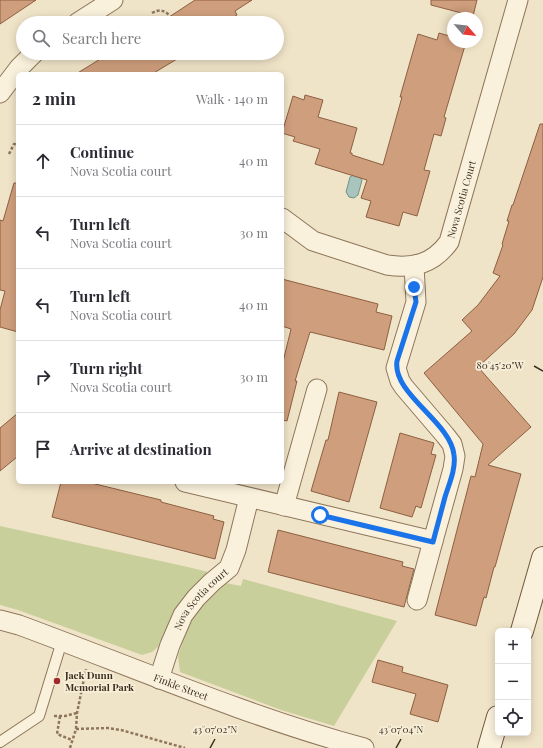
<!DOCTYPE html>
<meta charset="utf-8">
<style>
:root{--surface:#fff;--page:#f2f2f3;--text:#2b2b33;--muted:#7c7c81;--line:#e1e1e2}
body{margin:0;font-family:"Playfair Display",serif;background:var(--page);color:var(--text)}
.controls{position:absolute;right:12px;bottom:12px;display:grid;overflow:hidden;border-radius:6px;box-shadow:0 2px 10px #0003}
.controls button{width:36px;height:36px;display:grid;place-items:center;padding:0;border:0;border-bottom:1px solid var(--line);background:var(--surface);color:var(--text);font:20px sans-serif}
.compass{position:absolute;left:447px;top:12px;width:36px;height:36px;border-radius:50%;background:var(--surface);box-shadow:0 2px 10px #0003;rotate:118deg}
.stop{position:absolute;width:12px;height:12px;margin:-9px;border:3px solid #1a73e8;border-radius:50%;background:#fff}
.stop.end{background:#1a73e8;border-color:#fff;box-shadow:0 1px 4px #0008}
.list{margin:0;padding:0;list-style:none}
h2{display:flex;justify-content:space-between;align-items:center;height:52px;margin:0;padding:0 16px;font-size:17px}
h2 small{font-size:13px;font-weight:400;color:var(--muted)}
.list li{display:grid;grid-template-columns:26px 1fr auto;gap:12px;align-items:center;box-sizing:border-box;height:72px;padding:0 16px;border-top:1px solid var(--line)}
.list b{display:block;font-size:15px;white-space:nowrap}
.list p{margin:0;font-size:13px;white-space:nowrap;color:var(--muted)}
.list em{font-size:13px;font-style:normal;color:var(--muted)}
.icon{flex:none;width:22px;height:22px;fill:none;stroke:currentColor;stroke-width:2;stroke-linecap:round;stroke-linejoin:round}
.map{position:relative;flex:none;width:543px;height:748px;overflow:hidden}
.search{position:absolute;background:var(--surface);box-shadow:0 2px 10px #0003;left:16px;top:16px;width:268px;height:44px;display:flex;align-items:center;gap:10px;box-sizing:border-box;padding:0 14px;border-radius:22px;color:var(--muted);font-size:15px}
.panel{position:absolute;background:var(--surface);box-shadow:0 2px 10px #0003;left:16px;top:72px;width:268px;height:412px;border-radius:6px}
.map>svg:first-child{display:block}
</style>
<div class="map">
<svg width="543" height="748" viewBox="0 0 543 748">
<rect width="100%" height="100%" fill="#f0e4c8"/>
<g fill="#c9cf9b">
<polygon points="0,526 188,567 208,572 180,602 173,613 158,647 152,652 142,655 18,610 0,605"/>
<polygon points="243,579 397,621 334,726 281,710 180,672 178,656 189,623 197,611 226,583 241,586"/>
</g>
<polygon fill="#a9c4bc" stroke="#6f938a" points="355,174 359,175 362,180 358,195 354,198 349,197 346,192 350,177"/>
<g fill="#cf9f7d" stroke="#8d5f41">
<polygon points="0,0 36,0 0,24"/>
<polygon points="195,0 252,0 235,11 237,15 225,23 160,23"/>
<polygon points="431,0 477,0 473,16 431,5"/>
<polygon points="439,33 453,37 453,42 466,42 444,117 446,118 441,136 434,134 424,170 430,171 417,216 403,212 399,226 366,217 371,201 361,198 367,180 315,164 320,149 293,141 295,137 282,133 293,96 304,100 305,95 323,100 318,117 357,128 350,153 352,153 352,155 383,165 402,97 400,97 418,34 437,40"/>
<polygon points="110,53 187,53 152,74 76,74"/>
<polygon points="540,124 543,124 543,277 532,310 514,334 478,367 531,427 488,465 521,474 495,567 494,567 486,598 484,597 476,626 435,615 471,476 475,477 483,444 424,373 472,331 462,320 478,305 500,276 493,273 503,245 502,244 509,221 507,221 512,205 513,205"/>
<polygon points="14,183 18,183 18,332 0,327 0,310 5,291 0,290 0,220 3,221"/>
<polygon points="282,279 378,304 376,312 392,316 384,350 310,332 295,381 297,381 287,421 282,420 282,366 291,329 282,326"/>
<polygon points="339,392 377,402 349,502 311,491 326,440 328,440"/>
<polygon points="18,413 18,454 17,457 0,471 0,428"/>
<polygon points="400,433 434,443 431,454 436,455 421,508 416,506 412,517 380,508"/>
<polygon points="61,482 87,482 161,500 161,502 214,516 213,519 224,522 215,559 52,517"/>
<polygon points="278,530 403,562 402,566 414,569 404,607 268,572"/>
<polygon points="378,660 403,667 402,672 448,685 438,722 410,714 416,694 372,682"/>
</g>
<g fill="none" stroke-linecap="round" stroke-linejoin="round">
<g stroke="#8d765c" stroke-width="12">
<polyline id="service" points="0,742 39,716 62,641"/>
</g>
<g stroke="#8d765c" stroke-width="21">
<g id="minor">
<polyline points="77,23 113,0"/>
<polyline points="0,93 19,68 34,53"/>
<path id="s1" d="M 282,218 L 313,241 L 387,265 C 413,269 433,264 449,242 L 518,0"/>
<polyline points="185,482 433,541 453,469 455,456 452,444 445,435 404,387 400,381 396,368 416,302 414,266"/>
<polyline points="284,506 317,389"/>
<polyline points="417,600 433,541"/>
<path id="s2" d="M 0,620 L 19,625 C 133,667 246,716 364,748"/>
<path id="s3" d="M 159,679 L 170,645 L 183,615 L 196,598 L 212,582 L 229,568 L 236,550 L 249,498"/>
</g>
</g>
<g stroke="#6f573f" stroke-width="24">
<g id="secondary">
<polyline points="522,631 543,558"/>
<polyline points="489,748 498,717"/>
</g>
</g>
<g stroke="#8d765c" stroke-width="2.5" stroke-dasharray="3 2" stroke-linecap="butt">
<path d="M 152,13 C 159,9 164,10 169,15"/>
<polyline points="9,154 14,144 18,145"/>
<polyline points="54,716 65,716 77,713"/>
<polyline points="60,716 57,734 72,740"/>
<polyline points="76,729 108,728 121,730 185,748"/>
<polyline points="70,748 76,729 77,713 86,669"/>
</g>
<use href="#service" stroke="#faf1dc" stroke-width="10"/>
<use href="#minor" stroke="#faf1dc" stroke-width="19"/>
<use href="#secondary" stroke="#faf1dc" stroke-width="22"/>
</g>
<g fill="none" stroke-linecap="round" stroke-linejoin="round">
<path stroke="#1a73e8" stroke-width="5" d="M 320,515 L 433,542 C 437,527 441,512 445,497 C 449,484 456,469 454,455 C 451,422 392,394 397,361 L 416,302 L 414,287"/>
</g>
<path fill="none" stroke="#3d2e20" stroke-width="1.5" d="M 534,366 L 543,371M 210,748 L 215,739M 396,748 L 401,739"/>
<circle fill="#9e2a2b" stroke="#f7eed8" stroke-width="1.5" cx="57" cy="681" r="4"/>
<g text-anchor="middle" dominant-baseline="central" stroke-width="3.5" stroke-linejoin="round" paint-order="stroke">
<g font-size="10" fill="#3d2e20" stroke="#f7eed8">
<text stroke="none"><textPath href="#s1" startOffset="231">Nova Scotia Court</textPath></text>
<text stroke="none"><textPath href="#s3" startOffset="92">Nova Scotia court</textPath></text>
<text stroke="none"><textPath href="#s2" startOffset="193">Finkle Street</textPath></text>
</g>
<g font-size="10" font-weight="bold" fill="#3d2e20" stroke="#f7eed8" text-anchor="start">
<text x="65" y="675">Jack Dunn<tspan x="65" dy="12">Memorial Park</tspan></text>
</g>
</g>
<g font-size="10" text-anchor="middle" fill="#3d2e20" stroke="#f7eed8" stroke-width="3.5" stroke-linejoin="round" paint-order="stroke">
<text x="500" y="369">80°45'20"W</text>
<text x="215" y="733">43°07'02"N</text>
<text x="401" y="733">43°07'04"N</text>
</g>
</svg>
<div class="controls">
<button>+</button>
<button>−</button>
<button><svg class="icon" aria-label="locate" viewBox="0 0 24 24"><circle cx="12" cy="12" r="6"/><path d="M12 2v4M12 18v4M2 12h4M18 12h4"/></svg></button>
</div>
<svg class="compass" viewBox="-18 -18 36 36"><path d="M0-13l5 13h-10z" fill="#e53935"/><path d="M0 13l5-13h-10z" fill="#7c7c81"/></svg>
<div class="stop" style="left:320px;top:515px"></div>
<div class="stop end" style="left:414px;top:287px"></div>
<div class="search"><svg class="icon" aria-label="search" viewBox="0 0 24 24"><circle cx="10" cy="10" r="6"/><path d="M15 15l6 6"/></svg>Search here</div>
<section class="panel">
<h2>2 min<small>Walk · 140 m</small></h2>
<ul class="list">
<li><svg class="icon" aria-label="ahead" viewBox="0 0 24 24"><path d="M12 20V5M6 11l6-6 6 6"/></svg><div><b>Continue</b><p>Nova Scotia court</p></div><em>40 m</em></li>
<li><svg class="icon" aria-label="left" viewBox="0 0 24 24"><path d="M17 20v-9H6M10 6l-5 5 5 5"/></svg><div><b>Turn left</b><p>Nova Scotia court</p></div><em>30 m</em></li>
<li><svg class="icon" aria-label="left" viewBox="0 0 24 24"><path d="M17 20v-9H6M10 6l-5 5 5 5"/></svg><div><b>Turn left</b><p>Nova Scotia court</p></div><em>40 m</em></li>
<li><svg class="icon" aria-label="right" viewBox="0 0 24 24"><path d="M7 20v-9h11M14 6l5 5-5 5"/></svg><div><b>Turn right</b><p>Nova Scotia court</p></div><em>30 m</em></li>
<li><svg class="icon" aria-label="arrive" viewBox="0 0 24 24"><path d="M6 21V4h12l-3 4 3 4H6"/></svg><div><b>Arrive at destination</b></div></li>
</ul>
</section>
</div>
